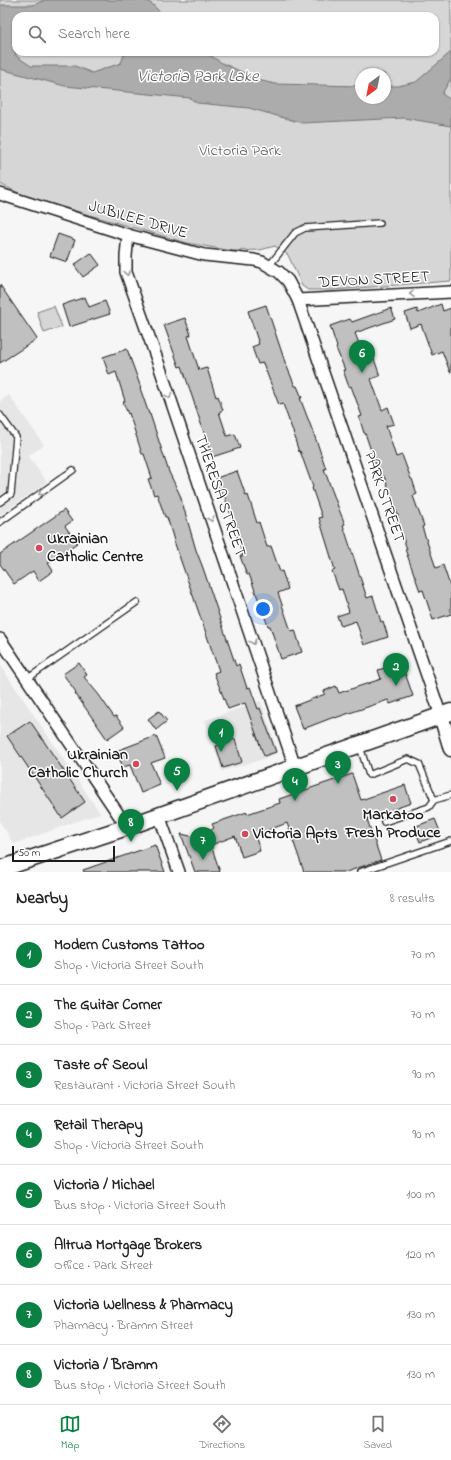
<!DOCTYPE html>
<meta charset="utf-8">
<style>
:root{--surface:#fff;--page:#f2f2f2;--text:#222;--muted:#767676;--line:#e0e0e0;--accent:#0b8043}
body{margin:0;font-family:"Indie Flower",sans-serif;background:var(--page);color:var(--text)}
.compass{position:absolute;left:355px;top:68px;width:36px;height:36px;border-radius:50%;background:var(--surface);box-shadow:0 1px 3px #0004;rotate:212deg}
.scale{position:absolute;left:12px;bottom:10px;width:103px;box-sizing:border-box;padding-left:4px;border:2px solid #1c1c1c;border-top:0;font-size:11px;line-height:14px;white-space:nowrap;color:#1c1c1c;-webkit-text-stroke:3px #fff;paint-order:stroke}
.you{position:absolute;left:263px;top:609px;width:14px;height:14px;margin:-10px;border:3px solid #fff;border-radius:50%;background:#1a73e8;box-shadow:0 0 0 6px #1a73e833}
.badge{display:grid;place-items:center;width:26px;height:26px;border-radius:50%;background:var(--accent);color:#fff;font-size:13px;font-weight:700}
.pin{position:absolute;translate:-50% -33px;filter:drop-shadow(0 1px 2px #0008)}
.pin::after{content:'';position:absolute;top:21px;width:14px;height:12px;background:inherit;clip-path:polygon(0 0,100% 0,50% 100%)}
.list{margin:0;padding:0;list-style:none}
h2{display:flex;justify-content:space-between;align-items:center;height:52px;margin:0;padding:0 16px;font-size:17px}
h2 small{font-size:13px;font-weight:400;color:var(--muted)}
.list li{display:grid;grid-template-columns:26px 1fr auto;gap:12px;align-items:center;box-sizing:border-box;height:60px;padding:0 16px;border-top:1px solid var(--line)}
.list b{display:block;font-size:15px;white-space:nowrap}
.list p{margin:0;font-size:13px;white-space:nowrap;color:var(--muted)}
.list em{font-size:13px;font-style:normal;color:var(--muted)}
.icon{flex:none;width:22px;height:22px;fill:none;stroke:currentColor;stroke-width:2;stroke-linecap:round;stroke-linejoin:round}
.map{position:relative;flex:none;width:451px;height:872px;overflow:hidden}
.search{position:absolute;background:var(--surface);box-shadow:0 1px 3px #0004;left:12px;right:12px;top:12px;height:44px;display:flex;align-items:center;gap:10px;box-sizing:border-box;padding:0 14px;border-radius:12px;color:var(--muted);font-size:15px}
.sheet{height:532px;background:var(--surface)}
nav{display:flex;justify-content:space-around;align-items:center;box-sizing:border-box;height:56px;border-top:1px solid var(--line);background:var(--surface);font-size:11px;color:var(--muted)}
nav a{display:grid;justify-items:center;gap:2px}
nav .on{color:var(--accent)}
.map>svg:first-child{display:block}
</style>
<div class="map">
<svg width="451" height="872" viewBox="0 0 451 872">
<rect width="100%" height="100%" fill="#f6f6f6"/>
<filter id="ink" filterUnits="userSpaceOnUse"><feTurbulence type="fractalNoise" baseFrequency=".025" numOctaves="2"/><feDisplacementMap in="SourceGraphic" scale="8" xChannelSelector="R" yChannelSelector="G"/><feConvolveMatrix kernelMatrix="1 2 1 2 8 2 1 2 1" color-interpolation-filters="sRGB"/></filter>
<g filter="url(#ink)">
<g fill="#e6e6e6">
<polygon points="9,395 44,445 28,456 47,482 0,515 0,401"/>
<polygon points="0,665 100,813 14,844 0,822"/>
<polygon points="261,701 278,753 257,761 222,771 205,720"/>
</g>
<g fill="#d6d6d6" stroke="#797979" fill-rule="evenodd">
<path d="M 0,0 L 451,0 L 451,281 L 332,290 L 308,290 L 302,286 L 288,255 L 275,246 L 260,250 L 233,251 L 187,243 L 27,197 L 0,184 ZM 16,16 L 435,16 L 435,52 L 16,52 ZM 361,74 L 385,74 L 385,98 L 361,98 Z"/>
<polygon points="54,306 62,327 44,333 37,312"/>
</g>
<polygon fill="#acacac" stroke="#727272" points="45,0 145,0 152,4 164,16 16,16 16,28 13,30 16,56 31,66 75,66 92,73 121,63 125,52 205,52 222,63 262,81 275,84 361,86 361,98 385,98 385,86 398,86 416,82 451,52 451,78 442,94 451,100 451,126 404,118 302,123 249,108 197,103 190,98 65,86 0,69 0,5 33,5"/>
<g fill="#c0c0c0" stroke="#1c1c1c">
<polygon points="58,234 75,240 67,262 50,256"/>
<polygon points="91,253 100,265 83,277 74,265"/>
<polygon points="0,285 37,339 0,363"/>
<polygon points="85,297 89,307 105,301 110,314 69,327 62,305"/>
<polygon points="441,304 443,311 451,308 451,372 450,372 442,351 432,355 421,324 410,328 405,313 417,309 418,313"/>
<polygon points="266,305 285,362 295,386 297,386 302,398 300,398 318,445 326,469 324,469 340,512 345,524 343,525 367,598 373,596 381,622 383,621 388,637 364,645 356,621 341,626 337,616 349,612 342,589 339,590 332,571 335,570 319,518 322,517 312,488 313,487 300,451 299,452 295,440 296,440 283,404 279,405 263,363 258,364 252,347 259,344 248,311"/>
<polygon points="391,308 395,319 355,333 366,362 374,359 380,376 371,379 382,410 388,407 394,424 386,426 396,457 402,455 411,479 412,479 417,494 413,496 424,526 422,527 436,568 443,565 451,589 451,614 433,620 423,590 420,591 405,549 407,549 395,517 398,516 384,476 380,477 365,433 364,433 359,417 362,416 351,386 349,387 343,370 345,370 336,348 337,347 330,326 350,319 352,322"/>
<polygon points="185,318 191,335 188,336 199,370 207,368 216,397 218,396 223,410 219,412 227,436 235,434 240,448 212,457 182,366 179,367 164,325"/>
<polygon points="127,349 141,388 140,388 149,414 150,414 169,472 180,495 196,550 203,568 236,666 239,664 247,688 250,687 258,709 260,708 276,752 264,756 245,703 228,709 214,673 219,671 207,636 175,544 167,517 165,517 157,494 154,495 148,479 152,478 144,454 142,454 129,413 128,414 123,402 125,401 116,372 109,375 103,357"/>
<polygon points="237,471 246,496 248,495 257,523 259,522 267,547 271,546 280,572 282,571 288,589 278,593 291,631 295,630 302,652 281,659 270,626 268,626 249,574 247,575 240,556 243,556 235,530 236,529 224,495 222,496 216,478"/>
<polygon points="64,510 72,521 65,526 77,543 48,563 53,571 39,581 33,571 14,584 0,564 0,554"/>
<polygon points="79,663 87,675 84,677 99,695 114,717 116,716 124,727 107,739 75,693 76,692 63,674"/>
<polygon points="388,667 391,675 404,670 413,696 390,704 388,700 335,718 334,717 303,729 294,706 325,694 324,691 336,686 339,693 381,679 378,670"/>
<polygon points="159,711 167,721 156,730 148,719"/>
<polygon points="30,721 85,802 62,818 7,736"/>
<polygon points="156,736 165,758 151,763 160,785 141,793 130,765 123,767 116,751"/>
<polygon points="235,739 242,762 223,768 216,746"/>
<polygon points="352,774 361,800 405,785 411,803 367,819 381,860 346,872 304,872 287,823 255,835 260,851 242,857 235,836 211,845 220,872 195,872 181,834 200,838 214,828 212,824 247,812 247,814 280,803 279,799"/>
<polygon points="435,819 441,834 420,842 414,827"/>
<polygon points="155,845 165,872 84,872 83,870"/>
</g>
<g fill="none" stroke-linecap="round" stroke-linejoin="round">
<g stroke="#1c1c1c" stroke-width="8">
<g id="service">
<polyline points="269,266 295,233 305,228 380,223"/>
<polyline points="0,415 16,437 11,494 0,502"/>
<polyline points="0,522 73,470"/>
<polyline points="27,679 137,602"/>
<polyline points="360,747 369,775 408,759 419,764 434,800 451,795"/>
<polyline points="384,822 429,807 434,800"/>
<polyline points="360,872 451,841"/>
</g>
</g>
<g stroke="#1c1c1c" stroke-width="14">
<g id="minor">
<polyline points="0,194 128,235 204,255 254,260 262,262 279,272 288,281 298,300 441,716"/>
<polyline points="128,235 126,256 126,272 159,365 295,767"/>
<polyline points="298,300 451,292"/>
<polyline points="0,639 127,827"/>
<polyline points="159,815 179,872"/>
</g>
</g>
<g stroke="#1c1c1c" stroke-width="17">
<polyline id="tertiary" points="441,716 451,749"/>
</g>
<g stroke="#1c1c1c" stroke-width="19">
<polyline id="secondary" points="0,869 127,827 451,712"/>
</g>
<use href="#service" stroke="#fff" stroke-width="5.5"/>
<use href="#minor" stroke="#fff" stroke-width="11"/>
<use href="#tertiary" stroke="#fff" stroke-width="14"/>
<use href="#secondary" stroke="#fff" stroke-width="16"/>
</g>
<defs><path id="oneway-chevron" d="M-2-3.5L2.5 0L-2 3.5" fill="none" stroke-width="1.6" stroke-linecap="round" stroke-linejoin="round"/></defs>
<g stroke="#999">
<use href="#oneway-chevron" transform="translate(127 273) rotate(79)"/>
<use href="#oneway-chevron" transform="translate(412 294) rotate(177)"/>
<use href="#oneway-chevron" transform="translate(169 396) rotate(71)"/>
<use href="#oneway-chevron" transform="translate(41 493) rotate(144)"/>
<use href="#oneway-chevron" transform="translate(211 519) rotate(71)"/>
<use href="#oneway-chevron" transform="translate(253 642) rotate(71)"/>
</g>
</g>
<g fill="#d1495b" stroke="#fff" stroke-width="1.5">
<circle cx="39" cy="548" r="4"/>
<circle cx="136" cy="764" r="4"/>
<circle cx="393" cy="799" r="4"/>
<circle cx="245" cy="834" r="4"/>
</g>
<g text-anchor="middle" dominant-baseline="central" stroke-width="3" stroke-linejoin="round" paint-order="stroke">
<g font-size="16" fill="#5d5d5d" stroke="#fff">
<text x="240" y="151">Victoria Park</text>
</g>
<g font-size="16" fill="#1c1c1c" stroke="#fff">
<text transform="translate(138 220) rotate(16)">JUBILEE DRIVE</text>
<text transform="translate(374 280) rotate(-3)">DEVON STREET</text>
<text transform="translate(220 496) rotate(71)">THERESA STREET</text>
<text transform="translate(384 497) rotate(71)">PARK STREET</text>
</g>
<g font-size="16" font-weight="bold" fill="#1c1c1c" stroke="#fff" text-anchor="start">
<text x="47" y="539">Ukrainian<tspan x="47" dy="18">Catholic Centre</tspan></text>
<text x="128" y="755" text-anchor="end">Ukrainian<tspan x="128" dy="18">Catholic Church</tspan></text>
<text x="393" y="815" text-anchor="middle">Markatoo<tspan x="393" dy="18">Fresh Produce</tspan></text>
<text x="253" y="834">Victoria Apts</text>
</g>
<g font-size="17" font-style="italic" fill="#5d5d5d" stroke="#fff">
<text x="198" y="76">Victoria Park Lake</text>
</g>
</g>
</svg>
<svg class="compass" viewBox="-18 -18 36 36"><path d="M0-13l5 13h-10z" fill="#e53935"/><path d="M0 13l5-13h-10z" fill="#767676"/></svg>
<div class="scale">50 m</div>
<div class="you"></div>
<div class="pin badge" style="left:221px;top:752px">1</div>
<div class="pin badge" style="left:396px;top:686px">2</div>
<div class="pin badge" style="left:338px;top:784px">3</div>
<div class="pin badge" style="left:295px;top:801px">4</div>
<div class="pin badge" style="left:177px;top:791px">5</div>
<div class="pin badge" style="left:362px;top:373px">6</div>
<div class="pin badge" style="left:203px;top:860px">7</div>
<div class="pin badge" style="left:131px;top:842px">8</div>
<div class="search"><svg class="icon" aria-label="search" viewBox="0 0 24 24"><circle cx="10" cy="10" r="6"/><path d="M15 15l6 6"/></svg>Search here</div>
</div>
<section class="sheet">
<h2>Nearby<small>8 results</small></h2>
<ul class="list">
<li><span class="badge">1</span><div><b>Modern Customs Tattoo</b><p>Shop · Victoria Street South</p></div><em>70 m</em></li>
<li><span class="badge">2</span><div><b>The Guitar Corner</b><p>Shop · Park Street</p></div><em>70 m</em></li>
<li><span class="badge">3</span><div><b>Taste of Seoul</b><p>Restaurant · Victoria Street South</p></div><em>90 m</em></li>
<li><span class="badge">4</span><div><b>Retail Therapy</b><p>Shop · Victoria Street South</p></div><em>90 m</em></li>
<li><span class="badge">5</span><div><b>Victoria / Michael</b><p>Bus stop · Victoria Street South</p></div><em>100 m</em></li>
<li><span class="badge">6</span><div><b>Altrua Mortgage Brokers</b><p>Office · Park Street</p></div><em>120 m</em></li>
<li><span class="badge">7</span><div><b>Victoria Wellness &amp; Pharmacy</b><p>Pharmacy · Bramm Street</p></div><em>130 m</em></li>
<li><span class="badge">8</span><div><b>Victoria / Bramm</b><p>Bus stop · Victoria Street South</p></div><em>130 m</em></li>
</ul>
</section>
<nav>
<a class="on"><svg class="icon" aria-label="map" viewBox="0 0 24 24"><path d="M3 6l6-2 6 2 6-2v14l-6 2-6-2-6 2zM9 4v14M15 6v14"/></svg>Map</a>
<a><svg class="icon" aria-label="directions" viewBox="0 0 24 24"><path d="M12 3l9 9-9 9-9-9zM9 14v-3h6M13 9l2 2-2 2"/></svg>Directions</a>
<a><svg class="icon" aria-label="saved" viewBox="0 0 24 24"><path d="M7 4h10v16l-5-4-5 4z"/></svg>Saved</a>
</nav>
